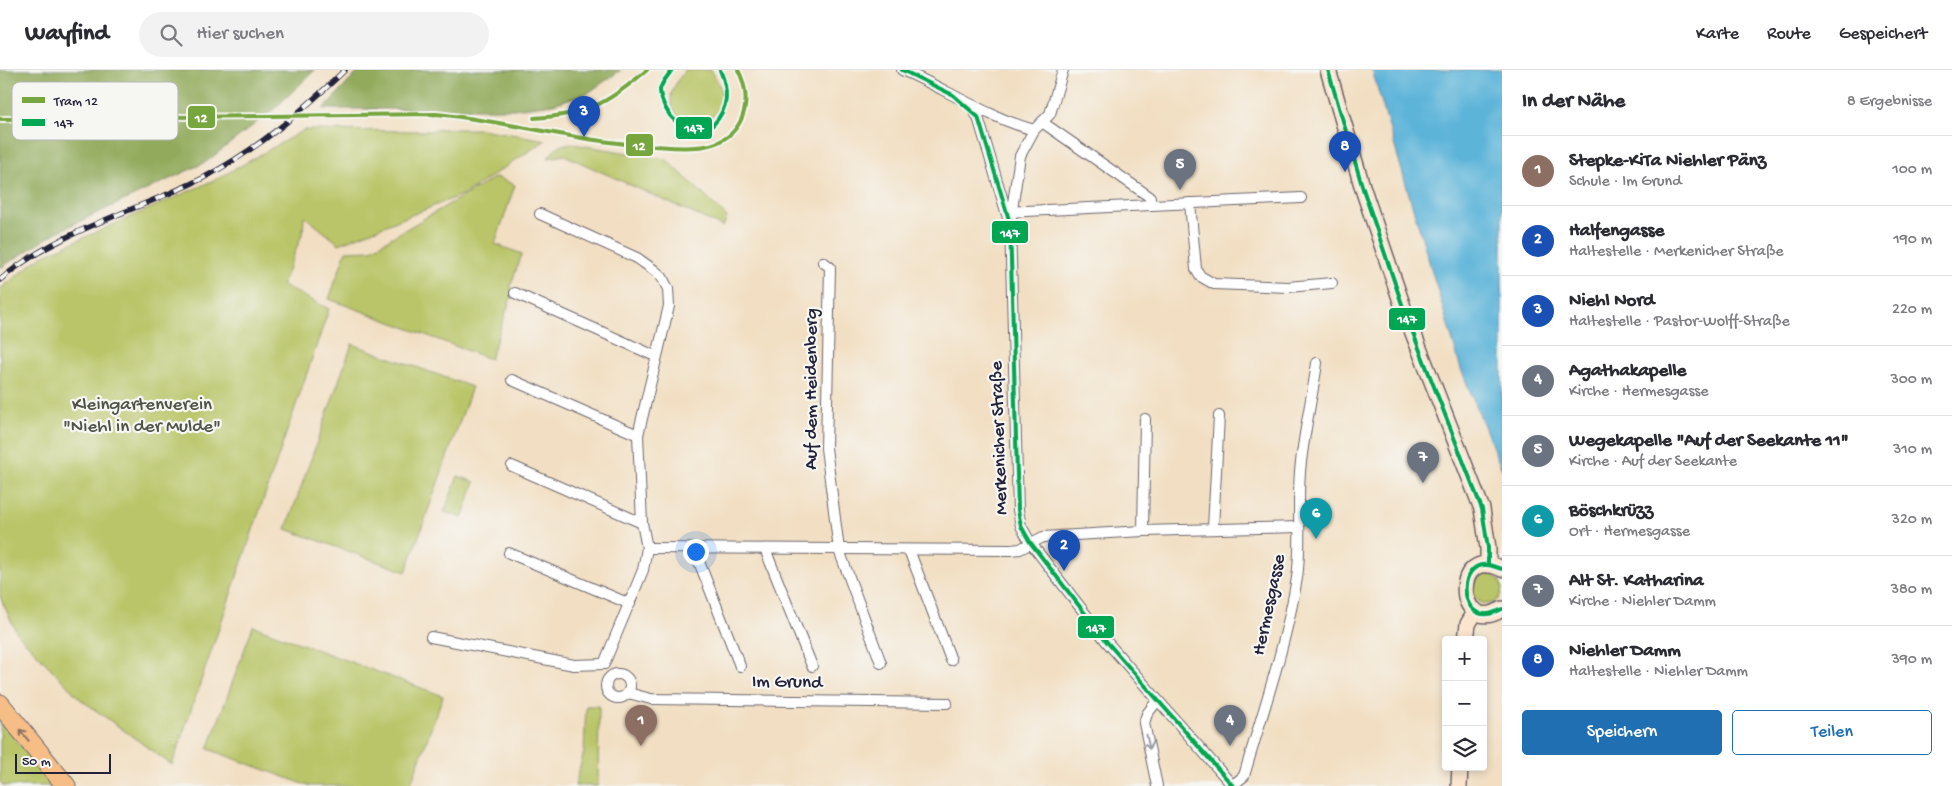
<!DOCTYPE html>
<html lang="de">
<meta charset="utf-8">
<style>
:root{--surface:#fff;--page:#f2f2f3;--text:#2b2b33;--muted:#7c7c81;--line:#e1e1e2;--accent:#1f6fb2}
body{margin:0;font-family:"Gochi Hand",sans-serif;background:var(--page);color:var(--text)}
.controls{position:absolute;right:15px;bottom:15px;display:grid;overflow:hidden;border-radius:5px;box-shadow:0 2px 8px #0003}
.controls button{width:45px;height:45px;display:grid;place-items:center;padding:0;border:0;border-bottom:1px solid var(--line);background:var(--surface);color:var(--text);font:25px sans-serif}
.scale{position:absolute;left:15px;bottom:12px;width:96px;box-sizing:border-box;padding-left:5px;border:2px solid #22223b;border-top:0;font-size:14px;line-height:18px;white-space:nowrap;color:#22223b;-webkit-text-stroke:4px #f6f6f2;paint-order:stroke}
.you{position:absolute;left:695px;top:481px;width:18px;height:18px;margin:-12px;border:4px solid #fff;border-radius:50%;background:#1a73e8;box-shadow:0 0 0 8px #1a73e833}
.badge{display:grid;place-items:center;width:32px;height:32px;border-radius:50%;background:var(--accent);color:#fff;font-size:16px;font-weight:700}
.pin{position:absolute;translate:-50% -41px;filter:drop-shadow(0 1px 2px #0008)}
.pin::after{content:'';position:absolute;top:26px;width:18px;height:15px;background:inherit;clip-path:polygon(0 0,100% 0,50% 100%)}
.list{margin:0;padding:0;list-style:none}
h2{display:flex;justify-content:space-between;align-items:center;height:65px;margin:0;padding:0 20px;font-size:21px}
h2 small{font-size:16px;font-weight:400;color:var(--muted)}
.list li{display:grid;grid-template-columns:32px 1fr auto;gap:15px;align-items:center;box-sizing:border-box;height:70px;padding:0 20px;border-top:1px solid var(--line)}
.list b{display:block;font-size:19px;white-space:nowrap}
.list p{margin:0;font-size:16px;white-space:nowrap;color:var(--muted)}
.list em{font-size:16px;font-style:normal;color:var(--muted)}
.actions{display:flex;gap:10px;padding:15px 20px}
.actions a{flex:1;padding:11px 0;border:1px solid var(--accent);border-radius:5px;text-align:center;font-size:18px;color:var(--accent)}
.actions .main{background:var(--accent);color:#fff}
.icon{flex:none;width:28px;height:28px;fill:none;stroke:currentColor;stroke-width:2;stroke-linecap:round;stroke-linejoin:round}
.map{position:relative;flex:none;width:1502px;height:716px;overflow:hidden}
header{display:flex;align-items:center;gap:30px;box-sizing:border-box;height:70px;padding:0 25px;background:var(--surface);border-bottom:1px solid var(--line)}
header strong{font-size:24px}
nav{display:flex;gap:28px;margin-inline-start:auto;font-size:18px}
.search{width:350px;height:45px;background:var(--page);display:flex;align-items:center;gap:12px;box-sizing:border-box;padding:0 18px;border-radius:28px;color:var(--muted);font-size:19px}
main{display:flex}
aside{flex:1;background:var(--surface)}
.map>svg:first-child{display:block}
</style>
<header>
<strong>Wayfind</strong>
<div class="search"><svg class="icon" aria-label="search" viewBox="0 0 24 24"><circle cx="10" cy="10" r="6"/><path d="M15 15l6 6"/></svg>Hier suchen</div>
<nav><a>Karte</a><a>Route</a><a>Gespeichert</a></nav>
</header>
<main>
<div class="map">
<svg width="1502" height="716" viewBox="0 0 1502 716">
<rect width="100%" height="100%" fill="#f6f6f2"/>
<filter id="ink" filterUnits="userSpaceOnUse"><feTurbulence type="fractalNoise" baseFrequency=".02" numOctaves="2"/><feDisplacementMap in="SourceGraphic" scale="10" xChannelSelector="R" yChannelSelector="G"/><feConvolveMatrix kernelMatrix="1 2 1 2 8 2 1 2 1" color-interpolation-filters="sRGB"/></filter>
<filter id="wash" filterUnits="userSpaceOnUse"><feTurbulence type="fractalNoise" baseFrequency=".0096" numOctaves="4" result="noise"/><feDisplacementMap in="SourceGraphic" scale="20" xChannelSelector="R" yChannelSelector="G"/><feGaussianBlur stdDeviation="1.12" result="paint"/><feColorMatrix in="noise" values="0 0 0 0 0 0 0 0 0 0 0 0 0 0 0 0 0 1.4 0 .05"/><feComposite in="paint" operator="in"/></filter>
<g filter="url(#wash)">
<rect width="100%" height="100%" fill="#f2dfc3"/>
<g fill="#b9c567" stroke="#6e7451">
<path d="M 685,0 L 711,0 C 715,7 721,16 722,25 C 727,55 673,61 671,31 C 670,20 679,9 685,0 Z"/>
<polygon points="442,59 481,59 546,70 464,124 339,174 304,146 303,162 282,215 329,239 172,695 80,629 17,563 0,527 0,219 42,186 219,108 304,60 429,61"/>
<polygon points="565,74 573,74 666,89 727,147 723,157 564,85 548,88 556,78"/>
<polygon points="496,107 515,115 495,174 522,184 510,217 514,219 490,289 329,229 346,181 370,180"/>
<polygon points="352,274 472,317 406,502 286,459"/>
<polygon points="458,406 475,412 462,448 444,442"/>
<circle cx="1487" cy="519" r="15"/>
<polygon points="253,556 443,626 410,716 309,716 208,679"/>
<polygon points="586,636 599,636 598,716 575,716 584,682"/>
<polygon points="0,650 53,716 4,716 0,712"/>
</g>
<g fill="#92aa5c" stroke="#5a664c">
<polygon points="0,0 315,0 273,40 206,92 57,162 0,198"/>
<polygon points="360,0 621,0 588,23 553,34 513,39 323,39"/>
</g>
<polygon fill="#5cb4d9" stroke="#3f6b8a" points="1372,0 1502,0 1502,400 1461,299"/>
</g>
<g filter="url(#ink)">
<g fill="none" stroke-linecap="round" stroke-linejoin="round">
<g stroke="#6b646b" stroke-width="12">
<g id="street">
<path d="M 902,0 C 946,19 987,47 1034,60"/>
<polyline points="1063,0 1050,44 1034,60 1020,86 1010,153 1018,440 1021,456 1030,472 1107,572 1233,716"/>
<polyline points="969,35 978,47 1008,148"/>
<polyline points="1042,52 1150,127 1150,135"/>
<polyline points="1190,133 1196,199 1200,206 1214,214 1288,217 1332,213"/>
<polyline points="1007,142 1301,128"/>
<polyline points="540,144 637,188 654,200 662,207 668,219 669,236 638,365 642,453 647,478 643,500 604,594"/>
<polyline points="823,192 830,197 826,378 839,480 881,593"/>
<polyline points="515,223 655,286"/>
<polyline points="512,310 638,365"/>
<polyline points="512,396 642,453"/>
<polyline points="1213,458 1219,346"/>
<polyline points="1143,461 1145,349"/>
<polyline points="647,478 1011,480 1020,479 1043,467 1143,461 1298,457"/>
<polyline points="694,479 740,596"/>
<polyline points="765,479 812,596"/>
<polyline points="909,480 951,590"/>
<polyline points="509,483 630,534"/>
<polyline points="431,567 574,595 604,594"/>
<circle cx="618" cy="616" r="12"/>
<polyline points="628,623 651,629 947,633"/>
<polyline points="1157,631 1147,644 1144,653 1157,716"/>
<path d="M 1233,715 L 1244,706 C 1263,641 1286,575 1297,508 C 1302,473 1297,437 1300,402 C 1303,366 1312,329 1317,293"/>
</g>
</g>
<g stroke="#6b646b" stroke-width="18">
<g id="secondary">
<polyline points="1328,0 1363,119 1404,240 1482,439 1488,478 1488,495"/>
<path d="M 1502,499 C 1451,473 1455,568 1502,539"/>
<polyline points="1466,570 1468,554 1476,541"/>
<polyline points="1459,716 1460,697"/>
</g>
</g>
<g stroke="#6b646b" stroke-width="21">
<polyline id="highway" points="0,634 66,716"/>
</g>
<use href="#street" stroke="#fff" stroke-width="10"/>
<use href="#secondary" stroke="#fbe5cf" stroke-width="15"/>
<use href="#highway" stroke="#f6be86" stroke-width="19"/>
<g stroke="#22223b" stroke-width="5.5">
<path id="rail" d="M 0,210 C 58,160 135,142 203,108 C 257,80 301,42 345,0"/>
</g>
<use href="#rail" stroke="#f6f6f2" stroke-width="4" stroke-dasharray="11" stroke-linecap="butt"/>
<g stroke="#f6f6f2" stroke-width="8">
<g id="bus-1">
<path d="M 672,0 C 668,6 661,13 660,20 C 660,27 663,33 666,39 C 676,58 694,61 713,55 C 729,38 729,21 720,0"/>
<polyline points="902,0 953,25 978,47 1010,153 1018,440 1021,456 1030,472 1107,572 1233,716"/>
<polyline points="1328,0 1363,119 1404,240 1482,439 1488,478 1488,495"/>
<path d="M 1502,499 C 1497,498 1492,495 1487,495 C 1458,492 1459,547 1487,544 C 1492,544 1498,541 1502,539"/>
</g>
</g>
<use href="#bus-1" stroke="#00a651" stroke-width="4"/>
<g stroke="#f6f6f2" stroke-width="8">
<g id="tram-1">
<path d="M 534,48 C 587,45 607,34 647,0"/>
<path d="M 0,49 L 436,44 C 509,51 581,73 655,76 C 671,77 688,79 705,76 C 743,69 755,32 738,0"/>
</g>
</g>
<use href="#tram-1" stroke="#77a53e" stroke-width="4"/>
</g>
<defs><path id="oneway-shaft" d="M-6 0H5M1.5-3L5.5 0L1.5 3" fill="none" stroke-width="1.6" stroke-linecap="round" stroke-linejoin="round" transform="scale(1.25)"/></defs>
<use stroke="#8c7060" href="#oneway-shaft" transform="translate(24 665) rotate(-129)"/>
<use stroke="#9c9ca7" href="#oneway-shaft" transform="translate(1148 672) rotate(78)"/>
</g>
<g text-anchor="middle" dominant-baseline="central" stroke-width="4.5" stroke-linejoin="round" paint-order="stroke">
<g font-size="19" fill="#22223b" stroke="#f6f6f2">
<text transform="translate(812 319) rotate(-90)">Auf dem Heidenberg</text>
<text transform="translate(1000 368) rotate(-92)">Merkenicher Straße</text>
<text transform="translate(1270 535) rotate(-78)">Hermesgasse</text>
<text transform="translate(787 613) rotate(1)">Im Grund</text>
</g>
<g font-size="19" fill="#4f5348" stroke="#f6f6f2">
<text x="142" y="335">Kleingartenverein<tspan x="142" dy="22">"Niehl in der Mulde"</tspan></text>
</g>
</g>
<rect x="12" y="12" width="166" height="58" rx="8" fill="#f6f6f2" stroke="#b6b6bb" stroke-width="1"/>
<rect x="22" y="27" width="23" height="6" fill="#77a53e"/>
<rect x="22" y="49" width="23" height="7" fill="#00a651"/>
<g font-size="14" fill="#22223b">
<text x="54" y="35">Tram 12</text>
<text x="54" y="57">147</text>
</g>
<g stroke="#f6f6f2" stroke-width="2">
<rect x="187" y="35" width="29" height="24" rx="5" fill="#77a53e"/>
<rect x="675" y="46" width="38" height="24" rx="5" fill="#00a651"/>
<rect x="625" y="63" width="29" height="24" rx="5" fill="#77a53e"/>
<rect x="991" y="150" width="38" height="24" rx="5" fill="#00a651"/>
<rect x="1388" y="237" width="38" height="24" rx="5" fill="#00a651"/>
<rect x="1077" y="545" width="38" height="24" rx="5" fill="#00a651"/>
</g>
<g font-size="14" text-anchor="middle" font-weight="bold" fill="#fff">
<text x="201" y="52">12</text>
<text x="694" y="62">147</text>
<text x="639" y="80">12</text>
<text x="1010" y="167">147</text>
<text x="1407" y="253">147</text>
<text x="1096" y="562">147</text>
</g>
</svg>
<div class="controls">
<button>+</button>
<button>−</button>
<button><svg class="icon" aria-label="layers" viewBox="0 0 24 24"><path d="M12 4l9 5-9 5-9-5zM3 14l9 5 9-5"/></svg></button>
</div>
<div class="scale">50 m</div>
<div class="you"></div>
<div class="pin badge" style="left:641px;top:676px;background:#8d6e63">1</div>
<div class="pin badge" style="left:1064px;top:501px;background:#1a4fb4">2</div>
<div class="pin badge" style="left:584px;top:67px;background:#1a4fb4">3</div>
<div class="pin badge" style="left:1230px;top:676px;background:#6b7280">4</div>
<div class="pin badge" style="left:1180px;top:120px;background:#6b7280">5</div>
<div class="pin badge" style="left:1316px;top:469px;background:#0f9aa8">6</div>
<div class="pin badge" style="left:1423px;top:413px;background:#6b7280">7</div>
<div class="pin badge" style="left:1345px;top:102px;background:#1a4fb4">8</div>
</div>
<aside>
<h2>In der Nähe<small>8 Ergebnisse</small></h2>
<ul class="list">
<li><span class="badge" style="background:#8d6e63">1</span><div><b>Stepke-KiTa Niehler Pänz</b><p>Schule · Im Grund</p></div><em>100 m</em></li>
<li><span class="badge" style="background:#1a4fb4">2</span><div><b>Halfengasse</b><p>Haltestelle · Merkenicher Straße</p></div><em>190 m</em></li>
<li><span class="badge" style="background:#1a4fb4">3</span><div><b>Niehl Nord</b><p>Haltestelle · Pastor-Wolff-Straße</p></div><em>220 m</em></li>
<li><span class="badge" style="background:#6b7280">4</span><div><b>Agathakapelle</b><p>Kirche · Hermesgasse</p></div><em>300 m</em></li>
<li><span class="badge" style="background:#6b7280">5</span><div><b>Wegekapelle &quot;Auf der Seekante 11&quot;</b><p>Kirche · Auf der Seekante</p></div><em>310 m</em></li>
<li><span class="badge" style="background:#0f9aa8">6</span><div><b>Böschkrüzz</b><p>Ort · Hermesgasse</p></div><em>320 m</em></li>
<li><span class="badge" style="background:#6b7280">7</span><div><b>Alt St. Katharina</b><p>Kirche · Niehler Damm</p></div><em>380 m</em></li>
<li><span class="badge" style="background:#1a4fb4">8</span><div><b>Niehler Damm</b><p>Haltestelle · Niehler Damm</p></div><em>390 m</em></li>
</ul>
<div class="actions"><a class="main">Speichern</a><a>Teilen</a></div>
</aside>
</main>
